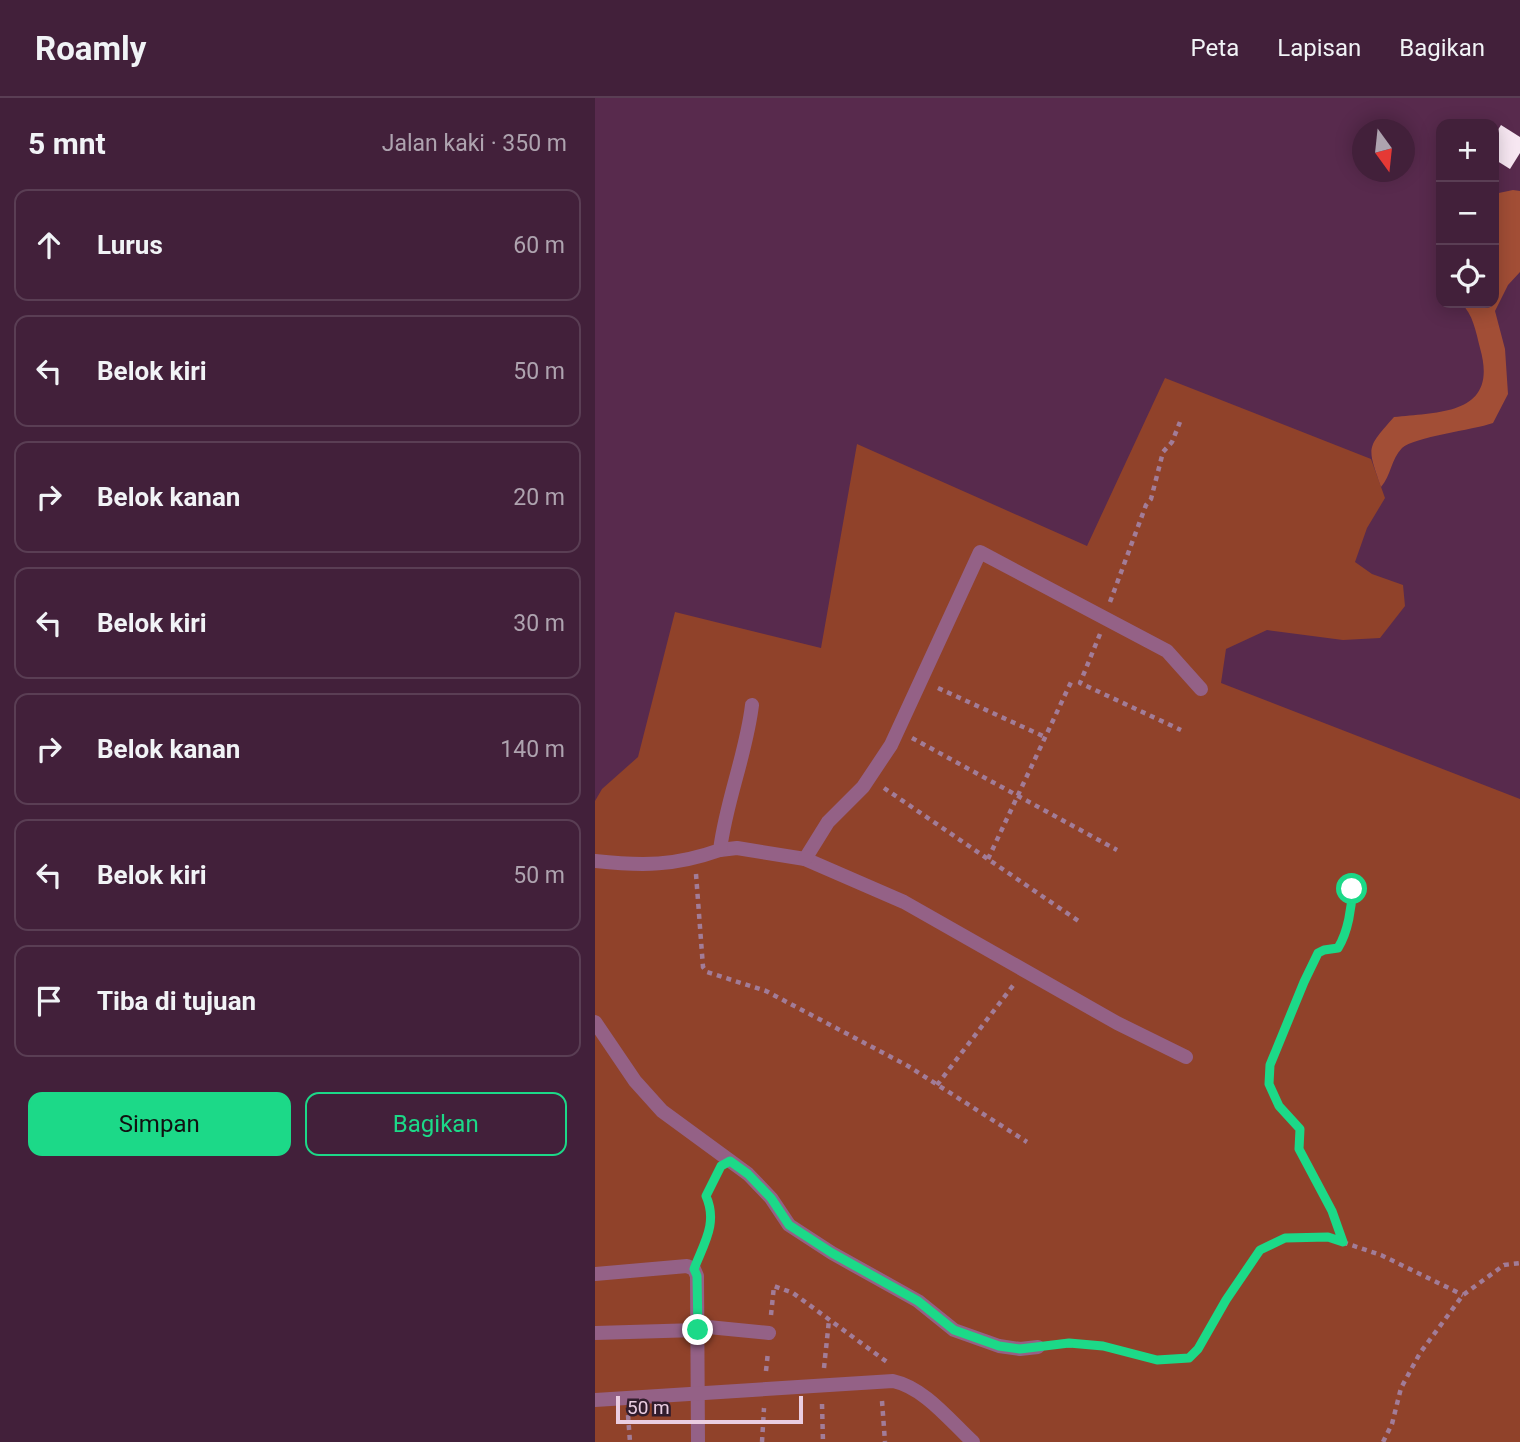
<!DOCTYPE html>
<html lang="id">
<meta charset="utf-8">
<style>
:root{--surface:#42203a;--page:#492842;--text:#f1f3f6;--muted:#aea3af;--line:#5a3e54;--accent:#1cd988}
body{margin:0;font-family:Roboto,sans-serif;background:var(--page);color:var(--text)}
.controls{position:absolute;right:21px;top:21px;display:grid;overflow:hidden;border-radius:14px;box-shadow:0 4px 18px #0003}
.controls button{width:63px;height:63px;display:grid;place-items:center;padding:0;border:0;border-bottom:2px solid var(--line);background:var(--surface);color:var(--text);font:35px sans-serif}
.compass{position:absolute;left:757px;top:21px;width:63px;height:63px;border-radius:50%;background:var(--surface);box-shadow:0 4px 18px #0003;rotate:165deg}
.scale{position:absolute;left:21px;bottom:18px;width:187px;box-sizing:border-box;padding-left:7px;border:4px solid #eacde1;border-top:0;font-size:19px;line-height:24px;white-space:nowrap;color:#eacde1;-webkit-text-stroke:5px #311c2c;paint-order:stroke}
.stop{position:absolute;width:21px;height:21px;margin:-16px;border:5px solid #1cd988;border-radius:50%;background:#fff}
.stop.end{background:#1cd988;border-color:#fff;box-shadow:0 2px 7px #0008}
.list{margin:0;padding:0;list-style:none}
h2{display:flex;justify-content:space-between;align-items:center;height:91px;margin:0;padding:0 28px;font-size:30px}
h2 small{font-size:23px;font-weight:400;color:var(--muted)}
.list li{display:grid;grid-template-columns:46px 1fr auto;gap:21px;align-items:center;box-sizing:border-box;height:112px;margin:0 14px 14px;padding:0 14px;border:2px solid var(--line);border-radius:14px}
.list b{display:block;font-size:26px;white-space:nowrap}
.list em{font-size:23px;font-style:normal;color:var(--muted)}
.actions{display:flex;gap:14px;padding:21px 28px}
.actions a{flex:1;padding:16px 0;border:2px solid var(--accent);border-radius:14px;text-align:center;font-size:24px;color:var(--accent)}
.actions .main{background:var(--accent);color:#111}
.icon{flex:none;width:38px;height:38px;fill:none;stroke:currentColor;stroke-width:2;stroke-linecap:round;stroke-linejoin:round}
.map{position:relative;flex:none;width:925px;height:1344px;overflow:hidden}
header{display:flex;align-items:center;gap:42px;box-sizing:border-box;height:98px;padding:0 35px;background:var(--surface);border-bottom:2px solid var(--line)}
header strong{font-size:33px}
nav{display:flex;gap:38px;margin-inline-start:auto;font-size:24px}
main{display:flex}
aside{flex:1;background:var(--surface)}
.map>svg:first-child{display:block}
</style>
<header>
<strong>Roamly</strong>
<nav><a>Peta</a><a>Lapisan</a><a>Bagikan</a></nav>
</header>
<main>
<aside>
<h2>5 mnt<small>Jalan kaki · 350 m</small></h2>
<ul class="list">
<li><svg class="icon" aria-label="ahead" viewBox="0 0 24 24"><path d="M12 20V5M6 11l6-6 6 6"/></svg><div><b>Lurus</b></div><em>60 m</em></li>
<li><svg class="icon" aria-label="left" viewBox="0 0 24 24"><path d="M17 20v-9H6M10 6l-5 5 5 5"/></svg><div><b>Belok kiri</b></div><em>50 m</em></li>
<li><svg class="icon" aria-label="right" viewBox="0 0 24 24"><path d="M7 20v-9h11M14 6l5 5-5 5"/></svg><div><b>Belok kanan</b></div><em>20 m</em></li>
<li><svg class="icon" aria-label="left" viewBox="0 0 24 24"><path d="M17 20v-9H6M10 6l-5 5 5 5"/></svg><div><b>Belok kiri</b></div><em>30 m</em></li>
<li><svg class="icon" aria-label="right" viewBox="0 0 24 24"><path d="M7 20v-9h11M14 6l5 5-5 5"/></svg><div><b>Belok kanan</b></div><em>140 m</em></li>
<li><svg class="icon" aria-label="left" viewBox="0 0 24 24"><path d="M17 20v-9H6M10 6l-5 5 5 5"/></svg><div><b>Belok kiri</b></div><em>50 m</em></li>
<li><svg class="icon" aria-label="arrive" viewBox="0 0 24 24"><path d="M6 21V4h12l-3 4 3 4H6"/></svg><div><b>Tiba di tujuan</b></div></li>
</ul>
<div class="actions"><a class="main">Simpan</a><a>Bagikan</a></div>
</aside>
<div class="map">
<svg width="925" height="1344" viewBox="0 0 925 1344">
<rect width="100%" height="100%" fill="#582a4d"/>
<polygon fill="#90422a" points="570,280 776,361 790,400 772,430 760,464 777,476 808,487 810,508 785,540 748,542 672,532 631,551 626,585 925,701 925,1344 0,1344 0,703 7,691 43,659 80,514 226,550 262,346 492,448"/>
<path fill="#a24e36" d="M 918,92 L 925,93 L 925,174 L 913,187 L 900,213 L 910,251 L 913,296 L 898,325 C 878,332 819,339 807,350 C 796,361 796,378 786,389 C 772,348 771,351 799,319 C 847,314 904,316 885,250 C 881,234 878,216 866,205 L 899,205 L 899,96 Z"/>
<polygon fill="#f7e7f2" points="906,27 925,39 925,55 915,71 899,61 899,38"/>
<g fill="none" stroke-linecap="round" stroke-linejoin="round">
<g stroke="#a27c98" stroke-width="4.5" stroke-dasharray="5 5" stroke-linecap="butt">
<polyline points="515,504 551,407 556,401 568,354 577,344 585,324"/>
<polyline points="505,536 485,585 586,632"/>
<polyline points="343,590 450,639"/>
<polyline points="317,640 522,752"/>
<polyline points="289,690 485,824"/>
<polyline points="393,761 477,582"/>
<polyline points="101,776 108,869 112,874 171,893 313,968 432,1044"/>
<polyline points="342,987 420,885"/>
<path d="M 747,1143 L 737,1113 L 704,1051 L 704,1031 L 684,1008 L 674,986 L 675,967 L 709,884 L 723,855 L 729,852 L 743,850 C 753,834 757,809 757,791"/>
<path d="M 105,1155 C 113,1133 121,1120 111,1098 L 122,1075"/>
<polyline points="176,1217 179,1188 198,1195 292,1264"/>
<polyline points="462,1247 508,1248 562,1262 594,1260 602,1252 631,1202 665,1152 690,1140 732,1139 786,1157 868,1197"/>
<polyline points="229,1270 234,1222"/>
<polyline points="171,1273 173,1254"/>
<polyline points="287,1303 290,1344"/>
<polyline points="227,1306 228,1344"/>
<polyline points="33,1317 35,1344"/>
<polyline points="167,1344 169,1310"/>
<polyline points="788,1344 797,1326 806,1290 825,1255 868,1197 909,1167 925,1165"/>
</g>
<g stroke="#946186" stroke-width="14">
<polyline points="125,752 142,750 210,761 309,804 522,925 591,959"/>
<polyline points="210,761 233,724 268,689 296,647 385,454 572,553 606,591"/>
<path d="M 0,763 C 48,768 80,768 125,752 C 131,703 151,657 157,607"/>
<polyline points="0,924 40,983 67,1013 153,1076 176,1100 194,1127 237,1155 323,1203 359,1232 404,1248 425,1251 443,1249"/>
<polyline points="0,1176 92,1168 99,1171 102,1178 103,1344"/>
<polyline points="103,1228 174,1235"/>
<polyline points="0,1235 103,1232"/>
<path d="M 0,1302 L 298,1283 C 330,1290 355,1323 378,1344"/>
</g>
</g>
<g fill="none" stroke-linecap="round" stroke-linejoin="round">
<path stroke="#1cd988" stroke-width="9" d="M 103,1232 L 102,1178 L 99,1171 C 109,1145 123,1125 111,1098 L 126,1068 L 135,1063 L 153,1076 L 176,1100 L 194,1127 L 237,1155 L 323,1203 L 359,1232 L 404,1248 L 425,1251 L 474,1245 L 508,1248 L 562,1262 L 594,1260 L 603,1251 L 631,1202 L 665,1152 L 690,1140 L 733,1139 L 748,1144 L 737,1113 L 704,1051 L 705,1031 L 684,1008 L 674,986 L 675,967 L 709,884 L 723,855 L 729,852 L 743,850 C 753,834 757,809 757,791"/>
</g>
</svg>
<div class="controls">
<button>+</button>
<button>−</button>
<button><svg class="icon" aria-label="locate" viewBox="0 0 24 24"><circle cx="12" cy="12" r="6"/><path d="M12 2v4M12 18v4M2 12h4M18 12h4"/></svg></button>
</div>
<svg class="compass" viewBox="-18 -18 36 36"><path d="M0-13l5 13h-10z" fill="#e53935"/><path d="M0 13l5-13h-10z" fill="#aea3af"/></svg>
<div class="scale">50 m</div>
<div class="stop" style="left:757px;top:791px"></div>
<div class="stop end" style="left:103px;top:1232px"></div>
</div>
</main>
